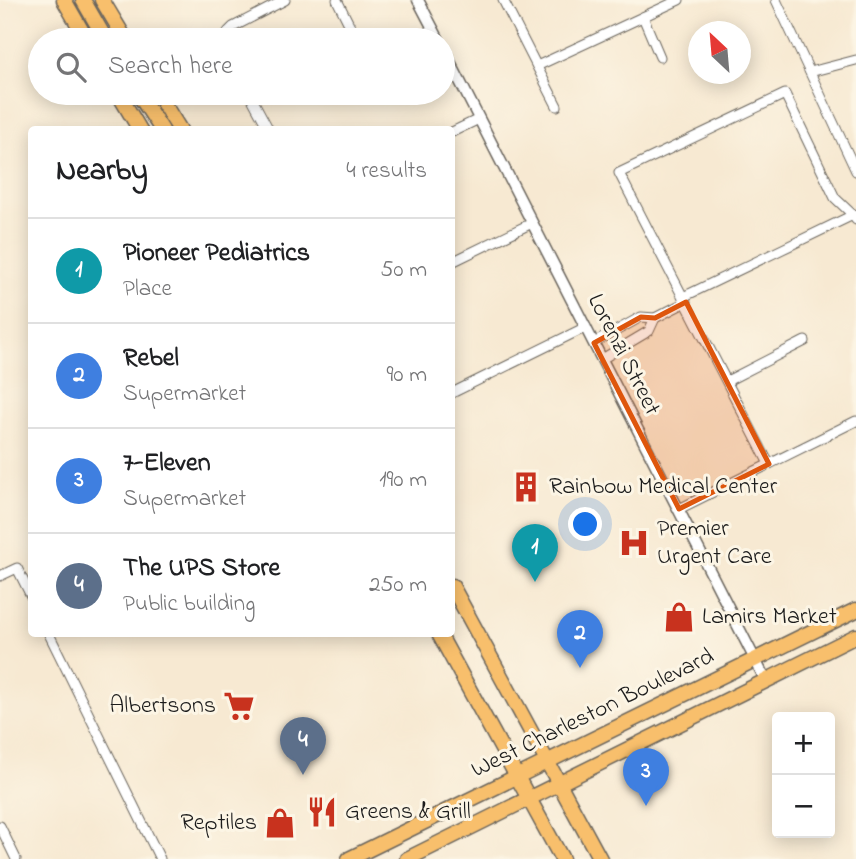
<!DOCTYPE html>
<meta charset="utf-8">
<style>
:root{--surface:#fff;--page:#f2f2f2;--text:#202124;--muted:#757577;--line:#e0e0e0;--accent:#c8321e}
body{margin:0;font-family:"Indie Flower",sans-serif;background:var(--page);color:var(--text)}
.controls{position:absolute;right:21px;bottom:21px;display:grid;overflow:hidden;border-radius:7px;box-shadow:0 4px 18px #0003}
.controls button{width:63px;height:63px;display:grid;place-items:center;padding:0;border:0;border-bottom:2px solid var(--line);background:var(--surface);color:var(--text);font:35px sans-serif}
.compass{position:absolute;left:688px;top:21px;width:63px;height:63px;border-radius:50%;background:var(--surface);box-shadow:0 4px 18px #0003;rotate:334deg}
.you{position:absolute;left:586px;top:525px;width:24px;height:24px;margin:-18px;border:5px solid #fff;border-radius:50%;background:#1a73e8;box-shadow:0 0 0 10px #1a73e833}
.badge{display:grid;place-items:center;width:46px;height:46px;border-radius:50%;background:var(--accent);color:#fff;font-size:23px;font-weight:700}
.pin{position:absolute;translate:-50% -58px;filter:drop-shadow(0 2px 4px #0008)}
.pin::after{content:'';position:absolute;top:37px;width:24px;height:21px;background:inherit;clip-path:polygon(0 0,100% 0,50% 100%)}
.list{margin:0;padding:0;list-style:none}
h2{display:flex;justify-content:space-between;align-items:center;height:91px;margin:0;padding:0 28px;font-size:30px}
h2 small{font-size:23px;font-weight:400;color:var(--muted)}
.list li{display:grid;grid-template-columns:46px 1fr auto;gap:21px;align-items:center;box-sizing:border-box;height:105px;padding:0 28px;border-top:2px solid var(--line)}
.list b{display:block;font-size:26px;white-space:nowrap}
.list p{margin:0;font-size:23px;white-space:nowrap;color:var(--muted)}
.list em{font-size:23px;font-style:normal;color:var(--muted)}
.icon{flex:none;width:38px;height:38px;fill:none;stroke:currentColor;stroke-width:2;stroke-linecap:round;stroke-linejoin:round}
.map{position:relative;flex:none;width:856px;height:859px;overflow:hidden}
.search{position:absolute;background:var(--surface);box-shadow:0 4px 18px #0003;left:28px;top:28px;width:427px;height:77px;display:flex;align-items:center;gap:18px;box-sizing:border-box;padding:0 24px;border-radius:38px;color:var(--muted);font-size:26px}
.panel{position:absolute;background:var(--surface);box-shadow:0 4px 18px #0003;left:28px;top:126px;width:427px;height:511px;border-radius:7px}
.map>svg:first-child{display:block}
</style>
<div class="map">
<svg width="856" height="859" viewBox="0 0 856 859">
<rect width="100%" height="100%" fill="#fcf5e5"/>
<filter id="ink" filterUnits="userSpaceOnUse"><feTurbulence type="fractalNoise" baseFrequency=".0143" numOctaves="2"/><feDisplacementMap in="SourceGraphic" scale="14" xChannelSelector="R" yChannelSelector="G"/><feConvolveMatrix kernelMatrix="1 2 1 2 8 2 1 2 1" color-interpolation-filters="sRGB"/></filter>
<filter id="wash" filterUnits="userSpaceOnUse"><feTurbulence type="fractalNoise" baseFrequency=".00686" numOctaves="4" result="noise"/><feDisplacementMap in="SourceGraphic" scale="28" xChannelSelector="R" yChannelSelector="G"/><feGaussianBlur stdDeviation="1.57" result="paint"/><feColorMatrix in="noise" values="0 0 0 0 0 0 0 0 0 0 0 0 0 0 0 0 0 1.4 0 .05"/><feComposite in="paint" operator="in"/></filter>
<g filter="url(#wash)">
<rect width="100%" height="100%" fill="#f7e9d2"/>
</g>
<g filter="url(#ink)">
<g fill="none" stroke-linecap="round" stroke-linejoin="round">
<g stroke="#69645c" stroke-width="11">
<g id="minor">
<polyline points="337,0 357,40"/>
<polyline points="503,0 557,106"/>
<polyline points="776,0 856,171"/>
<polyline points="643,17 660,57"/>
<polyline points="226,40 228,32 233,27 285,0"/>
<polyline points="537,66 679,0"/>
<polyline points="810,72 856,60"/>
<polyline points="249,93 269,130"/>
<polyline points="452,132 479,119"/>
<polyline points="452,262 532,223"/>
<polyline points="683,297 853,215"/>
<polyline points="594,343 641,317 655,318 686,302"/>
<polyline points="602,359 649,331 655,318"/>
<polyline points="727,381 805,341"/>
<polyline points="452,393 586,327"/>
<polyline points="769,464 619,173 785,94 835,198 853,215 856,220"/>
<polyline points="679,509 856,421"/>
<polyline points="0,576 17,568 32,598"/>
<polyline points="49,634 160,859"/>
<polyline points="0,826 16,859"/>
</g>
</g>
<g stroke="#69645c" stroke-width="13">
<g id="tertiary">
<polyline points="418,0 439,40"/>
<polyline points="443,48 766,681"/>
</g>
</g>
<g stroke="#69645c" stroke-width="17">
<g id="primary">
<polyline points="64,0 87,40"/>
<polyline points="83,0 106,40"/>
<polyline points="102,0 126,40"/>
<polyline points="118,93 140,130"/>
<polyline points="138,93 162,130"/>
<polyline points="157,93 180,130"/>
<polyline points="452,586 600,859"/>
<polyline points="439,634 562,859"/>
<polyline points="349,859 856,610"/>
<polyline points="407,859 856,636"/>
</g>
</g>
<use href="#minor" stroke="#fff" stroke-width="9"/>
<use href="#tertiary" stroke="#fff" stroke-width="10"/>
<use href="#primary" stroke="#f8bf6c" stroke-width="14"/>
</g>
</g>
<path fill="#de560d" fill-opacity="0.2" stroke="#de560d" stroke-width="5" stroke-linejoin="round" d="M 686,302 L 769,464 L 679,509 L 594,343 L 641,317 L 655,318 Z"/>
<defs>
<g id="building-bare" transform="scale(2.415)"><path d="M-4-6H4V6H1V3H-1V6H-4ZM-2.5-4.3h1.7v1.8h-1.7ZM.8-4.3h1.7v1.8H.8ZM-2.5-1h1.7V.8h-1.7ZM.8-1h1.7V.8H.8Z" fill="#c8321e" stroke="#fcf5e5" stroke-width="2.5" paint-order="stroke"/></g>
<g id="hospital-bare" transform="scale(2.415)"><path d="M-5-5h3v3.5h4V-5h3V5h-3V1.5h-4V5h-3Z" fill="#c8321e" stroke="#fcf5e5" stroke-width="2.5" paint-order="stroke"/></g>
<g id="shop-bare" transform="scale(2.415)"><path d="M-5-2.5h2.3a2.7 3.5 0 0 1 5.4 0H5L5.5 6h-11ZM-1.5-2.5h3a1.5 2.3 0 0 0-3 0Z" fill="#c8321e" stroke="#fcf5e5" stroke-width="2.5" paint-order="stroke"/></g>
<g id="supermarket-bare" transform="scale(2.415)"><path d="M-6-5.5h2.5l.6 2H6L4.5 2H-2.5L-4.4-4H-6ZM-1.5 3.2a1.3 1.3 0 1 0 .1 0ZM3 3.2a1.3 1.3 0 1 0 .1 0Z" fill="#c8321e" stroke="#fcf5e5" stroke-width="2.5" paint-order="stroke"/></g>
<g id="restaurant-bare" transform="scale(2.415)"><path d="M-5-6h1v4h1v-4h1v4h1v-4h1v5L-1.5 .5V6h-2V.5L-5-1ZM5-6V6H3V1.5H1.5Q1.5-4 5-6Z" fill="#c8321e" stroke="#fcf5e5" stroke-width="2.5" paint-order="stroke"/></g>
</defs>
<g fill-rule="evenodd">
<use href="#building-bare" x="526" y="487"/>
<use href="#hospital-bare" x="634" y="543"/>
<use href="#shop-bare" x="679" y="617"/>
<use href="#supermarket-bare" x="239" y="706"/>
<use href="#restaurant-bare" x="322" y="812"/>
<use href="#shop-bare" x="280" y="823"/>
</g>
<g text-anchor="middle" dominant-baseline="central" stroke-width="6" stroke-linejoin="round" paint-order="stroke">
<g font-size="24" fill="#1c1c1c" stroke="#fcf5e5">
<text transform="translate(623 355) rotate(63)">Lorenzi Street</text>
<text transform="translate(593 714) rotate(-26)">West Charleston Boulevard</text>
</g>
<g font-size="24" fill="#1c1c1c" stroke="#fcf5e5" text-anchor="start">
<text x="549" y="487">Rainbow Medical Center</text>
<text x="657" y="529">Premier<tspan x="657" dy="28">Urgent Care</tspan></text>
<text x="702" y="617">Lamirs Market</text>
<text x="216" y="706" text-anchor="end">Albertsons</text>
<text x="345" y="812">Greens &amp; Grill</text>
<text x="257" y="823" text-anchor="end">Reptiles</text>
</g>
</g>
</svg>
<div class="controls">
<button>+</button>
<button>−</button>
</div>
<svg class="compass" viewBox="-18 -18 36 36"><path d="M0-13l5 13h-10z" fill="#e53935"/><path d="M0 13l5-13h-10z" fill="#757577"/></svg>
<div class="you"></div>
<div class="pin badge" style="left:535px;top:582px;background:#0f9aa8">1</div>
<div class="pin badge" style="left:580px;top:668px;background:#3f7fe0">2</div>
<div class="pin badge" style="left:646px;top:806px;background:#3f7fe0">3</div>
<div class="pin badge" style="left:303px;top:775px;background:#5c6f8a">4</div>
<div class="search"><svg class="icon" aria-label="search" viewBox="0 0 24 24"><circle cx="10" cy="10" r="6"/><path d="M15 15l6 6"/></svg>Search here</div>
<section class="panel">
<h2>Nearby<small>4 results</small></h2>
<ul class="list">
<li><span class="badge" style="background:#0f9aa8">1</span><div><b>Pioneer Pediatrics</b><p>Place</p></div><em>50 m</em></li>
<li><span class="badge" style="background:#3f7fe0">2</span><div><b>Rebel</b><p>Supermarket</p></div><em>90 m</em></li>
<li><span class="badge" style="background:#3f7fe0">3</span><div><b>7-Eleven</b><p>Supermarket</p></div><em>190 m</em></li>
<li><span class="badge" style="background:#5c6f8a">4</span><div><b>The UPS Store</b><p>Public building</p></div><em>250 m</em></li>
</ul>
</section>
</div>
